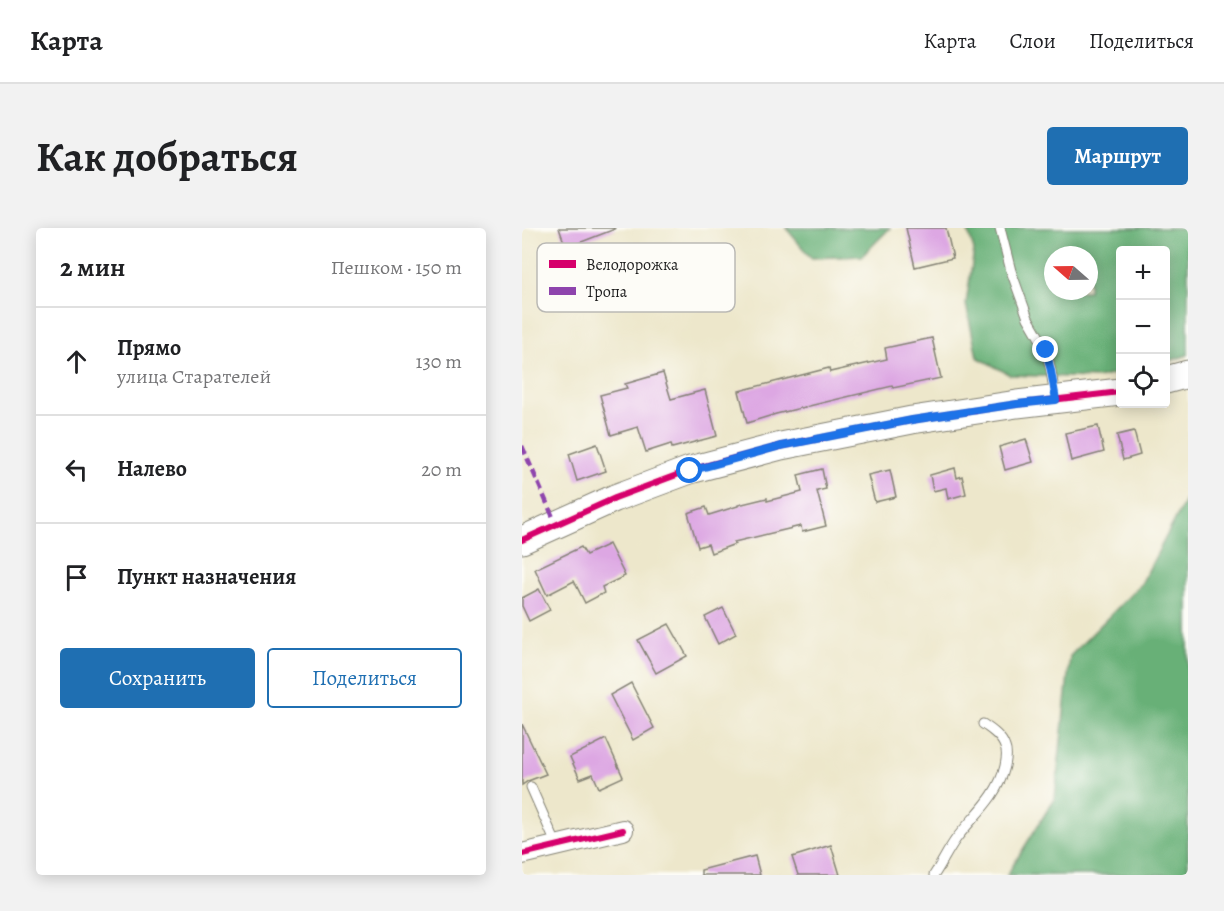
<!DOCTYPE html>
<html lang="ru">
<meta charset="utf-8">
<style>
:root{--surface:#fff;--page:#f2f2f2;--text:#202124;--muted:#757577;--line:#e0e0e0;--accent:#1f6fb2}
body{margin:0;font-family:Alegreya,serif;background:var(--page);color:var(--text)}
.controls{position:absolute;right:18px;top:18px;display:grid;overflow:hidden;border-radius:6px;box-shadow:0 3px 15px #0003}
.controls button{width:54px;height:54px;display:grid;place-items:center;padding:0;border:0;border-bottom:2px solid var(--line);background:var(--surface);color:var(--text);font:30px sans-serif}
.compass{position:absolute;left:522px;top:18px;width:54px;height:54px;border-radius:50%;background:var(--surface);box-shadow:0 3px 15px #0003;rotate:290deg}
.stop{position:absolute;width:18px;height:18px;margin:-14px;border:4px solid #1a73e8;border-radius:50%;background:#fff}
.stop.end{background:#1a73e8;border-color:#fff;box-shadow:0 2px 6px #0008}
.list{margin:0;padding:0;list-style:none}
h2{display:flex;justify-content:space-between;align-items:center;height:78px;margin:0;padding:0 24px;font-size:26px}
h2 small{font-size:20px;font-weight:400;color:var(--muted)}
.list li{display:grid;grid-template-columns:39px 1fr auto;gap:18px;align-items:center;box-sizing:border-box;height:108px;padding:0 24px;border-top:2px solid var(--line)}
.list b{display:block;font-size:22px;white-space:nowrap}
.list p{margin:0;font-size:20px;white-space:nowrap;color:var(--muted)}
.list em{font-size:20px;font-style:normal;color:var(--muted)}
.actions{display:flex;gap:12px;padding:18px 24px}
.actions a{flex:1;padding:14px 0;border:2px solid var(--accent);border-radius:6px;text-align:center;font-size:21px;color:var(--accent)}
.actions .main{background:var(--accent);color:#fff}
.icon{flex:none;width:33px;height:33px;fill:none;stroke:currentColor;stroke-width:2;stroke-linecap:round;stroke-linejoin:round}
.map{position:relative;flex:none;width:666px;height:647px;overflow:hidden;border-radius:6px}
header{display:flex;align-items:center;gap:36px;box-sizing:border-box;height:84px;padding:0 30px;background:var(--surface);border-bottom:2px solid var(--line)}
header strong{font-size:28px}
nav{display:flex;gap:33px;margin-inline-start:auto;font-size:21px}
.intro{display:flex;align-items:center;justify-content:space-between;box-sizing:border-box;height:144px;padding:0 36px}
h1{margin:0;font-size:42px}
.button{padding:15px 27px;border-radius:6px;background:var(--accent);color:#fff;font-size:21px;font-weight:700}
main{display:flex;gap:36px;padding:0 36px}
aside{flex:1;background:var(--surface);border-radius:6px;box-shadow:0 3px 15px #0003}
.map>svg:first-child{display:block}
</style>
<header>
<strong>Карта</strong>
<nav><a>Карта</a><a>Слои</a><a>Поделиться</a></nav>
</header>
<div class="intro"><h1>Как добраться</h1><a class="button">Маршрут</a></div>
<main>
<aside>
<h2>2 мин<small>Пешком · 150 m</small></h2>
<ul class="list">
<li><svg class="icon" aria-label="ahead" viewBox="0 0 24 24"><path d="M12 20V5M6 11l6-6 6 6"/></svg><div><b>Прямо</b><p>улица Старателей</p></div><em>130 m</em></li>
<li><svg class="icon" aria-label="left" viewBox="0 0 24 24"><path d="M17 20v-9H6M10 6l-5 5 5 5"/></svg><div><b>Налево</b></div><em>20 m</em></li>
<li><svg class="icon" aria-label="arrive" viewBox="0 0 24 24"><path d="M6 21V4h12l-3 4 3 4H6"/></svg><div><b>Пункт назначения</b></div></li>
</ul>
<div class="actions"><a class="main">Сохранить</a><a>Поделиться</a></div>
</aside>
<div class="map">
<svg width="666" height="647" viewBox="0 0 666 647">
<rect width="100%" height="100%" fill="#fdfcf7"/>
<filter id="ink" filterUnits="userSpaceOnUse"><feTurbulence type="fractalNoise" baseFrequency=".0167" numOctaves="2"/><feDisplacementMap in="SourceGraphic" scale="12" xChannelSelector="R" yChannelSelector="G"/><feConvolveMatrix kernelMatrix="1 2 1 2 8 2 1 2 1" color-interpolation-filters="sRGB"/></filter>
<filter id="wash" filterUnits="userSpaceOnUse"><feTurbulence type="fractalNoise" baseFrequency=".008" numOctaves="4" result="noise"/><feDisplacementMap in="SourceGraphic" scale="24" xChannelSelector="R" yChannelSelector="G"/><feGaussianBlur stdDeviation="1.35" result="paint"/><feColorMatrix in="noise" values="0 0 0 0 0 0 0 0 0 0 0 0 0 0 0 0 0 1.4 0 .05"/><feComposite in="paint" operator="in"/></filter>
<g filter="url(#wash)">
<rect width="100%" height="100%" fill="#ede7cb"/>
<g fill="#68b077" stroke="#42664a" stroke-width="1.5" fill-rule="evenodd">
<polygon points="264,0 368,0 340,28 289,30"/>
<path d="M 445,0 L 666,0 L 666,127 L 644,134 L 644,22 L 598,22 L 598,145 L 575,150 L 488,147 L 455,129 L 444,76 L 452,22 ZM 531,27 L 567,27 L 567,63 L 531,63 Z"/>
<polygon points="666,267 666,647 485,647 533,570 548,428 619,356"/>
</g>
<g id="blocks">
<g fill="#dda7e3">
<polygon points="37,0 92,0 93,1 44,20"/>
<polygon points="384,0 424,0 431,30 393,39"/>
<polygon points="410,110 419,150 371,160 370,158 254,186 225,195 217,163 307,140 308,144 365,131 363,120"/>
<polygon points="141,145 149,171 183,162 195,208 150,220 149,216 124,224 116,199 89,207 78,167 105,160 103,156"/>
<polygon points="576,198 582,224 549,233 543,205"/>
<polygon points="612,203 618,227 601,232 595,207"/>
<polygon points="504,211 511,234 483,242 477,219"/>
<polygon points="75,216 84,243 55,253 47,226"/>
<polygon points="433,240 435,250 440,248 444,266 426,271 424,260 411,263 408,247"/>
<polygon points="300,241 304,261 295,263 304,298 280,304 279,298 212,314 213,316 189,325 186,316 176,319 166,285 184,279 187,287 216,278 216,277 245,270 245,273 280,264 276,247"/>
<polygon points="368,242 374,269 353,274 346,247"/>
<polygon points="87,316 103,348 80,359 82,365 63,375 52,353 25,367 13,341 59,319 64,327"/>
<polygon points="17,361 28,382 7,393 0,378 0,370"/>
<polygon points="201,380 214,406 196,416 183,389"/>
<polygon points="147,396 165,428 134,445 116,412"/>
<polygon points="109,455 132,500 111,512 88,467"/>
<polygon points="0,496 24,546 6,553 0,557"/>
<polygon points="84,511 101,549 77,560 71,546 58,551 48,529"/>
<polygon points="309,617 318,647 276,647 270,629"/>
<polygon points="233,628 238,647 179,647 179,642"/>
</g>
</g>
</g>
<g filter="url(#ink)">
<use href="#blocks" fill-opacity="0" stroke="#848274" stroke-width="1.5"/>
<g fill="none" stroke-linecap="round" stroke-linejoin="round">
<g stroke="#848274" stroke-width="11">
<g id="lane">
<polyline points="478,0 489,43 506,90 524,121 529,143 533,169"/>
<polyline points="9,559 35,618"/>
<path d="M 412,647 C 420,635 426,622 434,611 C 452,587 476,569 483,538 C 484,531 486,526 483,519 C 480,509 470,502 461,496"/>
</g>
</g>
<g stroke="#848274" stroke-width="22">
<polyline id="street" points="0,626 101,602"/>
</g>
<g stroke="#848274" stroke-width="29">
<g id="secondary">
<polyline points="644,152 666,146"/>
<polyline points="0,312 93,270 168,242 259,218 390,192 495,176 598,164"/>
</g>
</g>
<use href="#lane" stroke="#fff" stroke-width="9"/>
<use href="#street" stroke="#fff" stroke-width="20"/>
<use href="#secondary" stroke="#fff" stroke-width="27"/>
<polyline stroke="#8e44ad" stroke-width="4.5" stroke-dasharray="9 4.5" stroke-linecap="butt" points="0,218 34,296"/>
<g stroke="#fdfcf7" stroke-width="10">
<g id="cycleway">
<polyline points="0,312 93,270 168,242 259,218 390,192 495,176 598,164"/>
<polyline points="0,626 101,602"/>
</g>
</g>
<use href="#cycleway" stroke="#d6006c" stroke-width="6"/>
</g>
</g>
<g fill="none" stroke-linecap="round" stroke-linejoin="round" filter="url(#ink)">
<polyline stroke="#1a73e8" stroke-width="8" points="168,243 259,218 390,192 495,176 534,172 529,143 524,122"/>
</g>
<rect x="15" y="15" width="198" height="69" rx="9" fill="#fdfcf7" stroke="#bab9b5" stroke-width="1.5"/>
<rect x="27" y="32" width="27" height="8" fill="#d6006c"/>
<rect x="27" y="59" width="27" height="8" fill="#8e44ad"/>
<g font-size="16" fill="#1c1c1c">
<text x="64" y="42">Велодорожка</text>
<text x="64" y="69">Тропа</text>
</g>
</svg>
<div class="controls">
<button>+</button>
<button>−</button>
<button><svg class="icon" aria-label="locate" viewBox="0 0 24 24"><circle cx="12" cy="12" r="6"/><path d="M12 2v4M12 18v4M2 12h4M18 12h4"/></svg></button>
</div>
<svg class="compass" viewBox="-18 -18 36 36"><path d="M0-13l5 13h-10z" fill="#e53935"/><path d="M0 13l5-13h-10z" fill="#757577"/></svg>
<div class="stop" style="left:168px;top:243px"></div>
<div class="stop end" style="left:524px;top:122px"></div>
</div>
</main>
